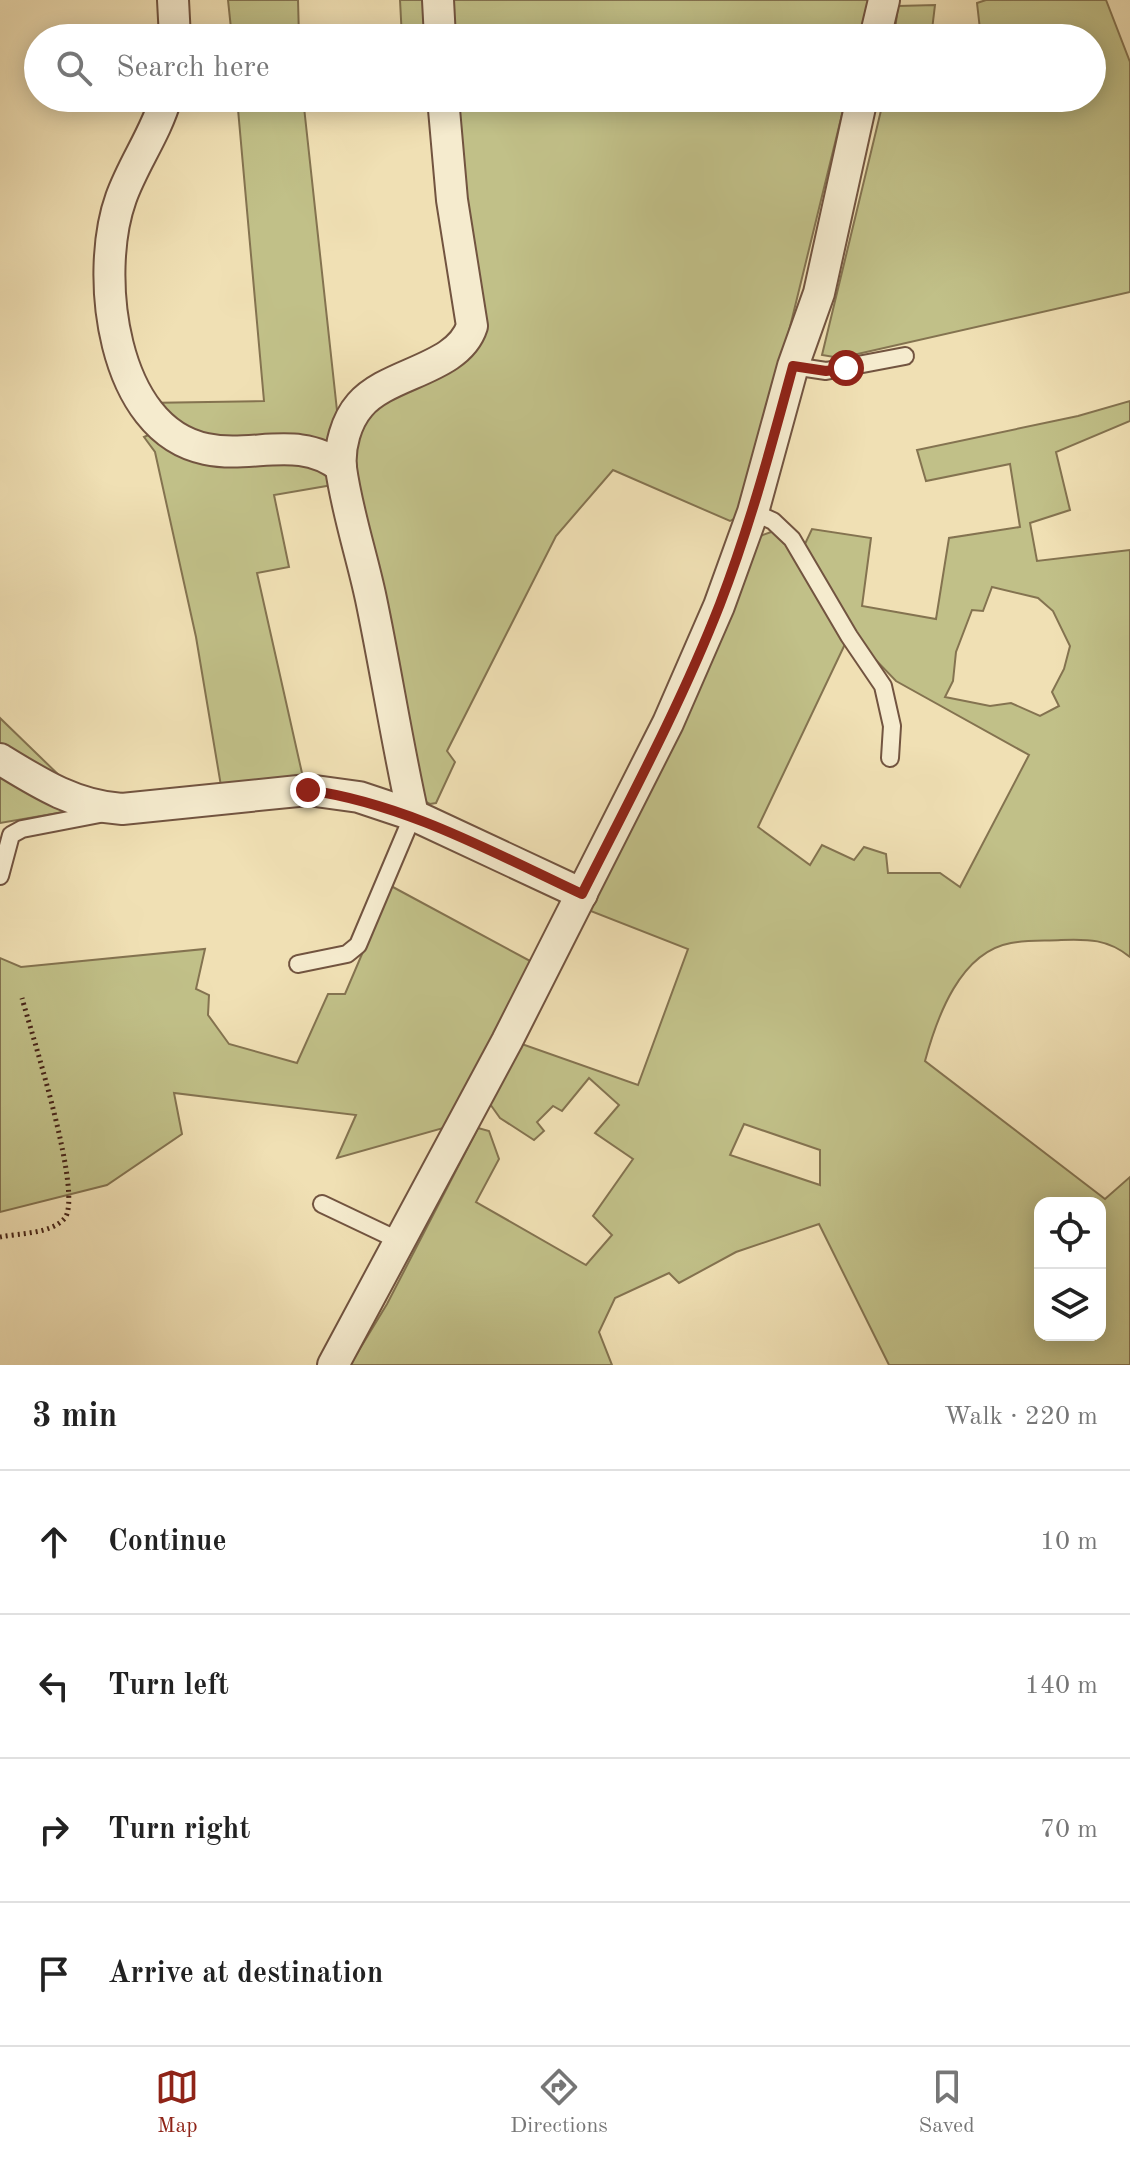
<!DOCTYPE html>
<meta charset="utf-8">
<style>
:root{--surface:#fff;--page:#f2f2f2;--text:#222;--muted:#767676;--line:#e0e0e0;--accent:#8f2418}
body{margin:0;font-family:"Old Standard TT",serif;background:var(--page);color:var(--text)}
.controls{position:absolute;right:24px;bottom:24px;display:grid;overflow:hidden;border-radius:16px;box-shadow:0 4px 20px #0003}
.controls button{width:72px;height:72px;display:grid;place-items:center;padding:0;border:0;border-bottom:2px solid var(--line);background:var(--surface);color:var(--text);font:40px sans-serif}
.stop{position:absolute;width:24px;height:24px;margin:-18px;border:6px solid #8f2418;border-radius:50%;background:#fff}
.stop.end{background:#8f2418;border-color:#fff;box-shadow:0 2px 8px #0008}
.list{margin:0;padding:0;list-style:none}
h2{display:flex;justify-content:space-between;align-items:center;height:104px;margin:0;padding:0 32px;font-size:34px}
h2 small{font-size:26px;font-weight:400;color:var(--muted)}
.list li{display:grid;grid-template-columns:52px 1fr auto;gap:24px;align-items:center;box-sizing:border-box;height:144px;padding:0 32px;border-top:2px solid var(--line)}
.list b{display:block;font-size:30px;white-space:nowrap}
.list em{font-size:26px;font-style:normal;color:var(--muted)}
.icon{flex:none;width:44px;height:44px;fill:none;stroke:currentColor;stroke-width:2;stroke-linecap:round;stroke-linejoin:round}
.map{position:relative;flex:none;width:1130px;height:1365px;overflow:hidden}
.search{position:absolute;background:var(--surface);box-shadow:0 4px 20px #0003;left:24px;right:24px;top:24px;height:88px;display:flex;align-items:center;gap:20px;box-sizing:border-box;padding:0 28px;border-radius:44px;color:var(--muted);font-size:30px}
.sheet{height:680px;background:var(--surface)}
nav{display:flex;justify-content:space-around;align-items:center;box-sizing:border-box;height:112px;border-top:2px solid var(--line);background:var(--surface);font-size:22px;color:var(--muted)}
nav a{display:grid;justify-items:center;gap:4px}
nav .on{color:var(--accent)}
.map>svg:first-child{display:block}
</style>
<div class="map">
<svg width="1130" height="1365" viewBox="0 0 1130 1365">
<rect width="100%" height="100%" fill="#f0e0b4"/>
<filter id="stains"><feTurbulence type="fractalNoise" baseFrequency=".0025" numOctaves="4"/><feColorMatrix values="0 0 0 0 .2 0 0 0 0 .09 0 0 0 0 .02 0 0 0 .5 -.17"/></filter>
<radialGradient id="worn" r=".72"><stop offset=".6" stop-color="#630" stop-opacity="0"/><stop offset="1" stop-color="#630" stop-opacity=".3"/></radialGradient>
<g fill="#c1c088" stroke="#847350" stroke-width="2" fill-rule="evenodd">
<polygon points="228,0 298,0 299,38 232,38"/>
<polygon points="400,0 433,0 434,38 402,38"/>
<polygon points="443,0 871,0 861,38 446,38"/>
<polygon points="986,0 1106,0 1130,62 1130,292 840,358 822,355 884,98 1092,98 1092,38 981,38 977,3"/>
<polygon points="935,5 931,38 894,38 898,6"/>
<polygon points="237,98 392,98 304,107 339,429 333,449 210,445 146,403 264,401"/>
<polygon points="450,98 846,98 767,421 739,516 730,521 613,470 556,536 447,751 455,762 436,803 430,804 422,800 349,473 364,412 459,354"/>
<path d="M 1130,401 L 1130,421 L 1056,452 L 1070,510 L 1030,523 L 1037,561 L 1130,550 L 1130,957 C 1108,939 1088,939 1061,940 C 1045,941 1027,940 1011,943 C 960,952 937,1017 925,1061 L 1105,1199 L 1130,1177 L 1130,1365 L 889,1365 L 819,1224 L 736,1252 L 679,1283 L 669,1273 L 615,1298 L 599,1332 L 612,1365 L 350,1365 L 387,1304 L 478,1128 L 489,1131 L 499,1159 L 476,1202 L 586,1265 L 612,1235 L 593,1216 L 633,1159 L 595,1133 L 619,1105 L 589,1078 L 562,1111 L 553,1106 L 537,1122 L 544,1131 L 534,1140 L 500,1118 L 490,1104 L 519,1043 L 638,1085 L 688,949 L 583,908 L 760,536 L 774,531 L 785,540 L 846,642 L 758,827 L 810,865 L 822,845 L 854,860 L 864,847 L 886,854 L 888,873 L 940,873 L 960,887 L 1029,755 L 896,681 L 867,651 L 804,546 L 812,529 L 871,538 L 862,606 L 936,619 L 949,538 L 1020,527 L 1010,464 L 926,481 L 917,450 L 1078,416 ZM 992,587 L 1038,598 L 1053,611 L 1070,646 L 1064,669 L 1052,692 L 1059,706 L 1040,716 L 1011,703 L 990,706 L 945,697 L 953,681 L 956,652 L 972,610 L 983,611 ZM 744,1124 L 820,1150 L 820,1185 L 730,1155 ZM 1040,1203 L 1100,1203 L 1100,1335 L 1040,1335 Z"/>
<polygon points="155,432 308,453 338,484 274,495 289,567 257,573 304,782 222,792 196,637 155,452 144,437"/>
<polygon points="0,718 67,783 0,749"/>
<polygon points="0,767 64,808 64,812 0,823"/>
<polygon points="391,886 532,962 447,1127 337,1158 356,1115 174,1093 182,1134 107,1185 0,1212 0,958 21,967 205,949 196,989 209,995 208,1015 229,1044 297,1063 328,994 345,994"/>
</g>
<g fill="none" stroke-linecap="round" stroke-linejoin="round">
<g stroke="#725440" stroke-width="20">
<g id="service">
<polyline points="793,366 826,371 905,356"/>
<polyline points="753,512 773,521 792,539 849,636 883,686 892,726 890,758"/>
<polyline points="0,876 11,835 22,829 105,813"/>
<polyline points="298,964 347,954 358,945 413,815"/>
<polyline points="322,1204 402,1242"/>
</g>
</g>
<g stroke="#725440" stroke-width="34">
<g id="minor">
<polyline points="173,0 175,38"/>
<polyline points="438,0 440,38"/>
<polyline points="875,38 884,0"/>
<path d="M 166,98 C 156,133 133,164 121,198 C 94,273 111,430 206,449 C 253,459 299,434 341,467"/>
<path d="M 0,759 C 39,783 75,806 122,809 L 308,790 L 359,797 L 413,815 L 582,894"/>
<path d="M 413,815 C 397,743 386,671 371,599 C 362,556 347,512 341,468 C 339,447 346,421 360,405 C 388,372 458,370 472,326 L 452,200 L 443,98"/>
<polyline points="333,1365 507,1041 668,723 719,606 753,512 793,366 819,293 862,98"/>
</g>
</g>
<path stroke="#482619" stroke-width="5" stroke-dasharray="2 4" stroke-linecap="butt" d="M 0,1237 C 20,1233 50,1234 64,1219 C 85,1198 31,1032 22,998"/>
<use href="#service" stroke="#f5ebce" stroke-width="16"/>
<use href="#minor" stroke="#f5ebce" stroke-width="30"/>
</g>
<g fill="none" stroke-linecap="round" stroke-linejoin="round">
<path stroke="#8f2418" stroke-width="10" d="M 308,790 C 406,804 492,852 582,894 C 630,799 681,704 720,604 C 750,526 771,447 793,366 L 826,371 L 846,368"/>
</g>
<rect width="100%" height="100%" filter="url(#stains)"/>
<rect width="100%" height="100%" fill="url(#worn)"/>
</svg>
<div class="controls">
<button><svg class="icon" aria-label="locate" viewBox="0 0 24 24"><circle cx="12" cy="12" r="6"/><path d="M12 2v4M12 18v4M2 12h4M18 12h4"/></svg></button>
<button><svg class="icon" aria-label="layers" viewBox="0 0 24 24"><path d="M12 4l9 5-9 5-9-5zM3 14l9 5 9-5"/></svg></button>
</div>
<div class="stop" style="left:846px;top:368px"></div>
<div class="stop end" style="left:308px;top:790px"></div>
<div class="search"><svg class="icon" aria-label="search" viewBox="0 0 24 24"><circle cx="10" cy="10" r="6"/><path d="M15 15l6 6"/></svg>Search here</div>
</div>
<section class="sheet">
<h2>3 min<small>Walk · 220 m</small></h2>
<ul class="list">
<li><svg class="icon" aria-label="ahead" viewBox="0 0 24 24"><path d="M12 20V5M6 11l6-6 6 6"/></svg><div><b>Continue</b></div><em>10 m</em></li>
<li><svg class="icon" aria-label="left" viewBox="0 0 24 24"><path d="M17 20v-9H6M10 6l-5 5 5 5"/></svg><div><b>Turn left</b></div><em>140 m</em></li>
<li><svg class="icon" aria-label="right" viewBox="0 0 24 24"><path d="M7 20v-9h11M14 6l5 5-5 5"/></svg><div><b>Turn right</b></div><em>70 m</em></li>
<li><svg class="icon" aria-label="arrive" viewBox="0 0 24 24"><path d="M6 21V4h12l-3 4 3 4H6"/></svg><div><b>Arrive at destination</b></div></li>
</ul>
</section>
<nav>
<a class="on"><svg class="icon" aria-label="map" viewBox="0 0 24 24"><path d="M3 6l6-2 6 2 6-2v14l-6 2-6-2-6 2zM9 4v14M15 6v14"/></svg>Map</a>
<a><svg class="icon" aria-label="directions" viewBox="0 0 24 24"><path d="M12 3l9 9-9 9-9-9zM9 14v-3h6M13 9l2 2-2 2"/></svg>Directions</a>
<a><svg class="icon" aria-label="saved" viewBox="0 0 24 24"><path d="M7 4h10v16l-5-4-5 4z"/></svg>Saved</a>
</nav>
